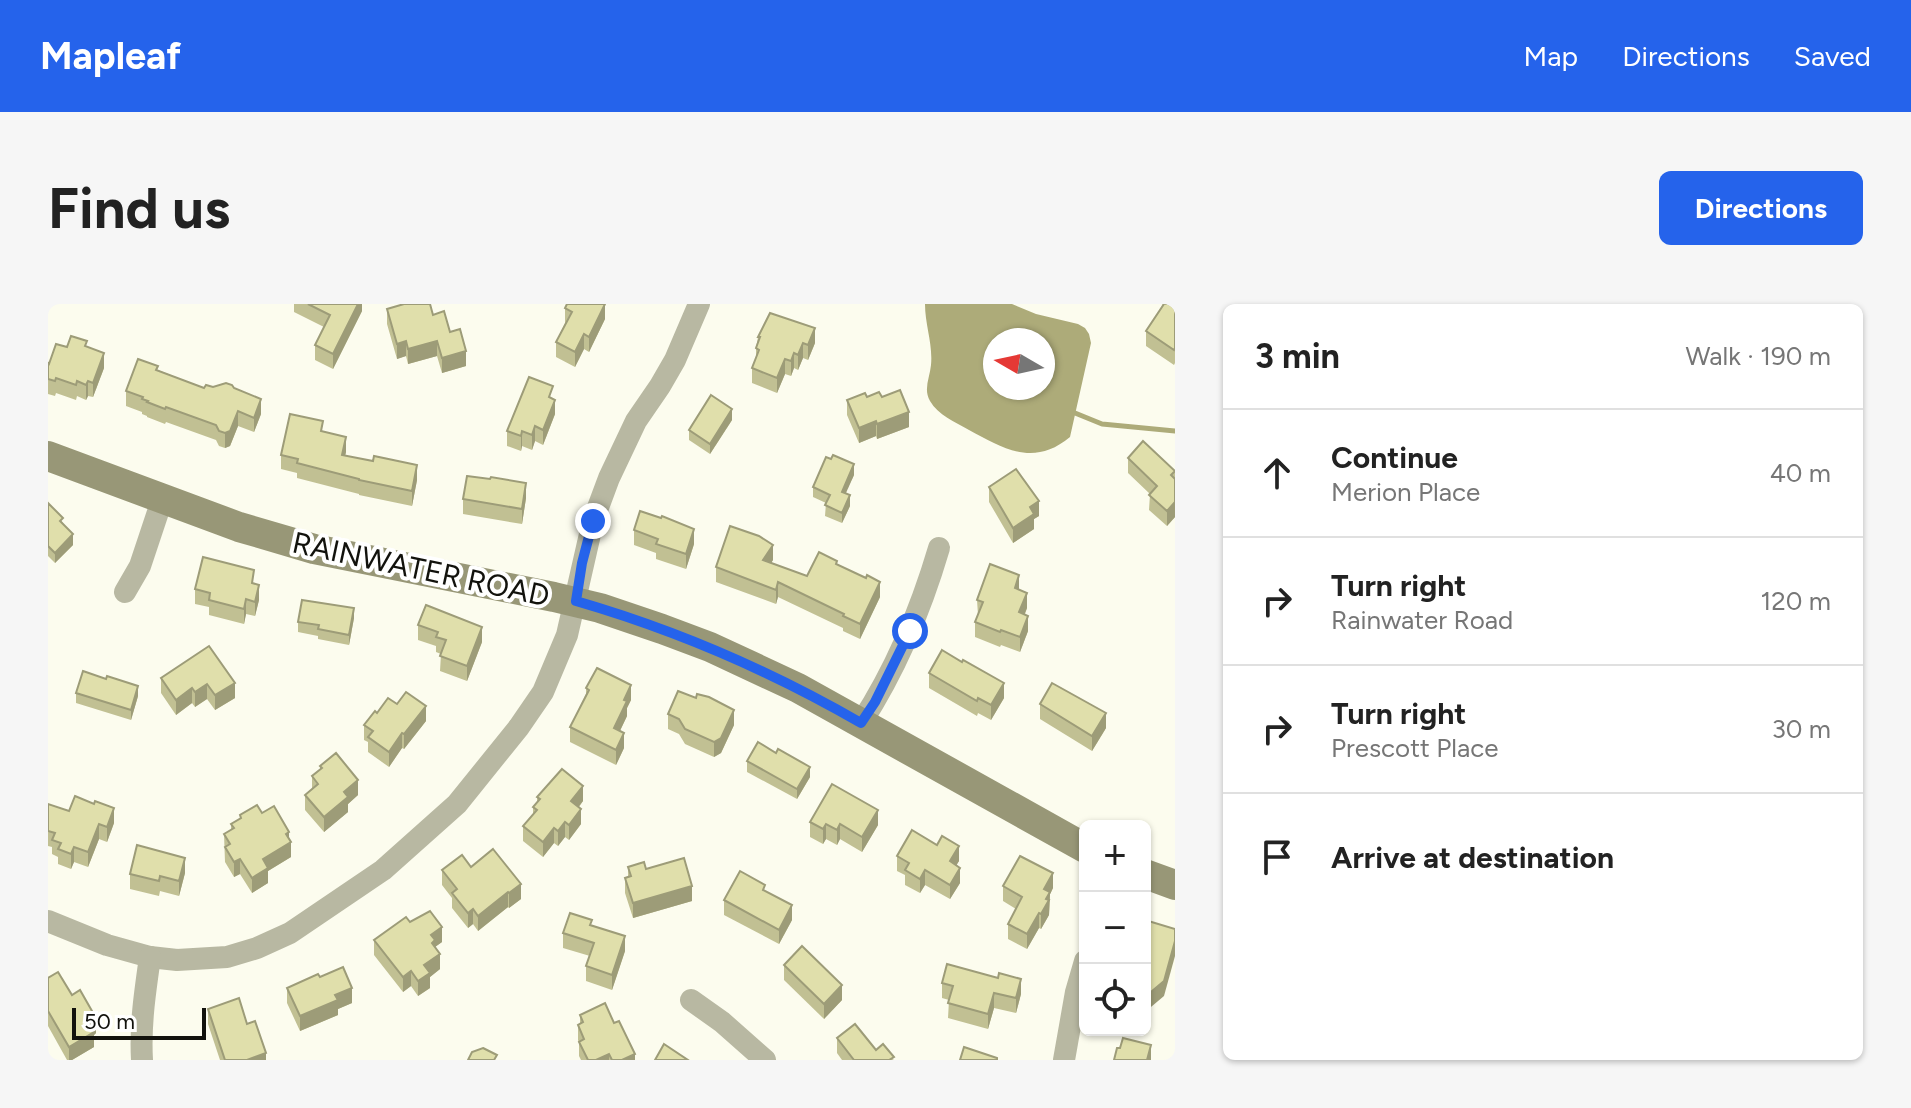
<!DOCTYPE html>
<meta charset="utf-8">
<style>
:root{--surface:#fff;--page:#f6f6f6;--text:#222;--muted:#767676;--line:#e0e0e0;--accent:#2563eb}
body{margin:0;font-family:Figtree,sans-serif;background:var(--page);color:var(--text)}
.controls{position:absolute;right:24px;bottom:24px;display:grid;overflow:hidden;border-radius:12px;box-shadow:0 2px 6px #0004}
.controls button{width:72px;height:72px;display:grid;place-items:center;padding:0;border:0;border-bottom:2px solid var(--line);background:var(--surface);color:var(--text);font:40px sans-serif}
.compass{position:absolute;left:935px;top:24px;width:72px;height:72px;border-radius:50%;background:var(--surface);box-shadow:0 2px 6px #0004;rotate:279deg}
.scale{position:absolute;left:24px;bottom:20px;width:134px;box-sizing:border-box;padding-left:8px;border:4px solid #12120d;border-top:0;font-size:22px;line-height:28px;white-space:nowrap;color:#12120d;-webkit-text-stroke:6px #fff;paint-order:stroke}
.stop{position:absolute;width:24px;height:24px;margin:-18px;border:6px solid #2563eb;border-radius:50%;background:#fff}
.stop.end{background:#2563eb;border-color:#fff;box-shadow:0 2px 8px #0008}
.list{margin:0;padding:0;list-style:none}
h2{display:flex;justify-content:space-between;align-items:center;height:104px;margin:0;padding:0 32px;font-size:34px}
h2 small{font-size:26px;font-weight:400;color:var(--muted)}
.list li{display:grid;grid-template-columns:52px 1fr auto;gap:24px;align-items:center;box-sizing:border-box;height:128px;padding:0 32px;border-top:2px solid var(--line)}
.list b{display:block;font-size:30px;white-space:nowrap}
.list p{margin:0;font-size:26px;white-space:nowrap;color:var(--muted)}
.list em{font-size:26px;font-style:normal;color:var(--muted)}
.icon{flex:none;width:44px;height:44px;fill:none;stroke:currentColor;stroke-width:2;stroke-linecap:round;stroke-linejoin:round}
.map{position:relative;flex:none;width:1127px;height:756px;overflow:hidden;border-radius:12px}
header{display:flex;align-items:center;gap:48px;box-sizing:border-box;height:112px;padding:0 40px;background:var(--accent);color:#fff}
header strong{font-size:38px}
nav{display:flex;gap:44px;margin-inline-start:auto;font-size:28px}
.intro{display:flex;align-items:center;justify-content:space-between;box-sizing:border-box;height:192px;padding:0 48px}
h1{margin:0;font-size:56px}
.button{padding:20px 36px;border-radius:12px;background:var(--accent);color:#fff;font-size:28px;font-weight:700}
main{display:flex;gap:48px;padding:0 48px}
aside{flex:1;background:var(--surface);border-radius:12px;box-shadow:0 2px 6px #0004}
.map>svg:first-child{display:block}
</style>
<header>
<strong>Mapleaf</strong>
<nav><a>Map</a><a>Directions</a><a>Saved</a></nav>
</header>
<div class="intro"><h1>Find us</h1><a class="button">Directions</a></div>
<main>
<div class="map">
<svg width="1127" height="756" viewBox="0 0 1127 756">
<rect width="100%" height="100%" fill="#fcfcee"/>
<path fill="#adab79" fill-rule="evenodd" d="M 877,0 L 964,0 L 988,10 L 1030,20 L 1037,24 L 1041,30 L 1043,39 L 1022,133 C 986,163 956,145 921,126 C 907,118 890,111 882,97 C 875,85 882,73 883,61 C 885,40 877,21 877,0 ZM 947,36 L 995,36 L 995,84 L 947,84 Z"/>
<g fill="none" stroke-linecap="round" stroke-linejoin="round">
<polyline stroke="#adab79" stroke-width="5" points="1027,109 1054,120 1127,127"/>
<g stroke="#b8b8a2" stroke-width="22">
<polyline points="77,288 92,262 114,196"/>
<path d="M 813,419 C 848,365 873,305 891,244"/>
<polyline points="0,617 59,641 102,653 129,656 179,653 209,644 242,629 335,566 409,500 471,423 495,388 519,331 545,217 561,174 588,117 612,82 627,56 651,0"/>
<polyline points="643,696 674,718 717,756"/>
<path d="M 94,756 C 92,721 97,688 102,653"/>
<polyline points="1016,756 1028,688 1037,657"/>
</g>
<g stroke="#989777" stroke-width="30">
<polyline points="0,152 191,223 266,245 506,293 552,304 614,325 662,343 750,384 1037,544"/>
<polyline points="1097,570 1127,581"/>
</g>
</g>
<g fill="#c1c093">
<polygon points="246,0 314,0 314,7 285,65 267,56 267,41 276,23 246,8"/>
<polygon points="355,0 382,0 385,11 402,28 418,62 394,69 389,52 360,60 358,52 349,55 339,20 339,5"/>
<polygon points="1114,0 1127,0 1127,59 1126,61 1098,42 1098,27 1115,1"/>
<polygon points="517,4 557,15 541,48 536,45 527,63 508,53 508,38 517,19"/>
<polygon points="710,33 767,39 760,56 755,54 750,66 746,64 743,72 737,70 729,89 704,79 704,64 708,55 708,44"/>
<polygon points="19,43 39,43 56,64 45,93 40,92 38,96 29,92 28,96 8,89 7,92 0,90 0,59"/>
<polygon points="110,66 156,84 186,84 213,110 206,128 190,122 182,142 177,144 171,142 168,136 118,118 117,120 99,113 99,112 94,110 94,108 78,102 78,87"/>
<polygon points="819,93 834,93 861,123 829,135 828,132 811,139 799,111 799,96"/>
<polygon points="505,95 507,110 495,141 487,137 484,146 474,142 473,147 459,142 459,127"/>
<polygon points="684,116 662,150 641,136 641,126"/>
<polygon points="275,128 298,148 297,151 369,176 364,202 311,191 311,190 249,174 249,169 233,165 233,151"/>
<polygon points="1080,154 1127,167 1127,213 1119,222 1101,206 1102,190 1080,169"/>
<polygon points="806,171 797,189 802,202 794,219 777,212 778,199 765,193 765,183"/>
<polygon points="941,183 991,212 986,215 986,225 965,239 941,198"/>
<polygon points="478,194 474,220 415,210 415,195"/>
<polygon points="0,199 15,219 25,241 7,259 0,252"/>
<polygon points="613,214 646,240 638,265 608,255 608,249 586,241 586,226"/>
<polygon points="725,256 723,259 759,272 789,261 832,293 812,335 795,327 795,324 730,293 728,300 668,278 668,263"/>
<polygon points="206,280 211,296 207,312 198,310 196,320 161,311 161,303 147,300 147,285"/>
<polygon points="971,286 979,304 977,310 980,327 972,348 953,341 952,343 927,333 927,318 930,311 929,296"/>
<polygon points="306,314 301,341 270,335 270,332 250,328 250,318"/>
<polygon points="370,321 434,338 419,377 392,367 393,350 388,348 388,342 370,336"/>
<polygon points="161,342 187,394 167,406 159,395 147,403 144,399 128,411 113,389 113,374"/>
<polygon points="914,358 956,394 943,416 930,409 929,412 881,384 881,369"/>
<polygon points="538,384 583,396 579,404 579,412 572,427 576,444 568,461 522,438 522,423 538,390"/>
<polygon points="28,389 90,392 83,416 28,399"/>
<polygon points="349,400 378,417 356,445 354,444 341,463 320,448 320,438 316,436 316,421 329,409"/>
<polygon points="992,400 1058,424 1044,447 992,415"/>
<polygon points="620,410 686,421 673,449 666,453 637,440 631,430 620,425"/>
<polygon points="699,457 762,473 749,495 699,468"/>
<polygon points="272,462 310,491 300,500 300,508 276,528 257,506 257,491 264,486 264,472 272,465"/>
<polygon points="489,493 535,497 531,503 533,520 521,536 517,533 510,542 506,539 495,553 475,537 475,522 485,510 485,503 489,499"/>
<polygon points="0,500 21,507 66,519 59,538 51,535 40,563 26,558 23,565 10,560 10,553 4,550 4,543 0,542"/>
<polygon points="214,509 241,535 243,553 220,567 220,579 204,589 192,570 186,573 177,558 176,530 183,526 183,520 192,515 192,511"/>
<polygon points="762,518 830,521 814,548 792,535 789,541 778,535 775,540 762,533"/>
<polygon points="849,552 911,557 908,561 912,579 902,595 877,581 872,589 857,581 857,571 849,567"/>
<polygon points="423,563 473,595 461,604 460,603 430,627 425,620 420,624 404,604 404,594 394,581 394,566"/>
<polygon points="580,563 598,565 644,597 585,614 577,589 577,574 580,573"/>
<polygon points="137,569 131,592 112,587 111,592 82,585 82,570"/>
<polygon points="955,582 1005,584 1002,590 1001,611 993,625 991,624 979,645 960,635 960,620 968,605 955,597"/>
<polygon points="717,587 744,616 731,640 676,611 676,596"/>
<polygon points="362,618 394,638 387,643 392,665 382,673 382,684 370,692 363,682 355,688 326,651 326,636"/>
<polygon points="544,621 577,647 564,686 538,677 538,662 542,652 515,644 515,629"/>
<polygon points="736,661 794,696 776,715 736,676"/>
<polygon points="272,673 304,699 290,705 290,711 252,727 239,699 239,684"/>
<polygon points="0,674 48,729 46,731 46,743 24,756 19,756 0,722"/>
<polygon points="894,679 973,690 968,709 946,704 940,725 900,714 901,696 894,694"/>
<polygon points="160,705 218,756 172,756 160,720"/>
<polygon points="532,711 566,719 587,756 533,756 531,752 531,739 530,736 530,721 532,719"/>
<polygon points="789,734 828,746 846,756 794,756 789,749"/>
</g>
<g fill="#9d9c78">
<polygon points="310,0 314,0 314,7 285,65 285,50"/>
<polygon points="557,0 557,15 541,48 541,33"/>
<polygon points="767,24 767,39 760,56 760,41"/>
<polygon points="536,30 536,45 527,63 527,48"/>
<polygon points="358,37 358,52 349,55 349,40"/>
<polygon points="389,37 389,52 360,60 360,45"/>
<polygon points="755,39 755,54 750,66 750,51"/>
<polygon points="418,47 418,62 394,69 394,54"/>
<polygon points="56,49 56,64 45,93 45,79"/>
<polygon points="746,49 746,64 743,72 743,57"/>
<polygon points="737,55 737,70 729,89 729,74"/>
<polygon points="40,77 40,92 38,96 38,81"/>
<polygon points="213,95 213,110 206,128 206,114"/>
<polygon points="507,96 507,110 495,141 495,126"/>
<polygon points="684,105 684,116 662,150 662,140"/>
<polygon points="190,107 190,122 182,142 177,144 177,129"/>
<polygon points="861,108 861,123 829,135 829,120"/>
<polygon points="828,117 828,132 811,139 811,124"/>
<polygon points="487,122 487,137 484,146 484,131"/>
<polygon points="474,127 474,142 473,147 473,132"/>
<polygon points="298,133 298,148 294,166 294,151"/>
<polygon points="806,160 806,171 794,198 794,188"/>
<polygon points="369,161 369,176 364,202 364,187"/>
<polygon points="478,179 478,194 474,220 474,205"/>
<polygon points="802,191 802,202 794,219 794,209"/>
<polygon points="991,197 991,212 986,215 986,225 965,239 965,224 982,203"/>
<polygon points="1127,198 1127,213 1119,222 1119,207"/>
<polygon points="646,225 646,240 638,265 638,250"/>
<polygon points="25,230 25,241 7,259 7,249"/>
<polygon points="725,241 725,256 715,271 715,256"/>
<polygon points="971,271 971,286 967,284"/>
<polygon points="730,278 730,293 728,300 728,286"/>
<polygon points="832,278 832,293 812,335 812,320"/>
<polygon points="211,281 211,296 207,312 207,298"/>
<polygon points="979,289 979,304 971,323 971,308"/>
<polygon points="198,295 198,310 196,320 196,305"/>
<polygon points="306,304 306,314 301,341 301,331"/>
<polygon points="980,312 980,327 972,348 972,333"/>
<polygon points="434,323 434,338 419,377 419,362"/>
<polygon points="187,379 187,394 167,406 167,391"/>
<polygon points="956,379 956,394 943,416 943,401"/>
<polygon points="159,380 159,395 147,403 147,388"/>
<polygon points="583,381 583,396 579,404 579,412 566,439 566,424 576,396"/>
<polygon points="90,382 90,392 83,416 83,406"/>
<polygon points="144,384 144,399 128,411 128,396"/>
<polygon points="378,402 378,417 356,445 356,430"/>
<polygon points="686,406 686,421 673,449 666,453 666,438"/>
<polygon points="1058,409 1058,424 1044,447 1044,432"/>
<polygon points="354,429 354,444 341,463 341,448"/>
<polygon points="576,429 576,444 568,461 568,446"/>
<polygon points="762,463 762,473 749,495 749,485"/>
<polygon points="310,476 310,491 300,500 300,508 276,528 276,513 296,488"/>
<polygon points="535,482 535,497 523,512 523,497"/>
<polygon points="66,504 66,519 59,538 59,523"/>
<polygon points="533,505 533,520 521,536 521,521"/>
<polygon points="830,506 830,521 814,548 814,533"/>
<polygon points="517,518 517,533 510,542 510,527"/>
<polygon points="51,520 51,535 40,563 40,548"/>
<polygon points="778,520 778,535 775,540 775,525"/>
<polygon points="792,520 792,535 789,541 789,526"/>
<polygon points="506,524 506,539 495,553 495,538"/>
<polygon points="241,528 241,540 243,538 243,553 220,567 220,579 204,589 204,574 215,555"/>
<polygon points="911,542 911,557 902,572 902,557"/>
<polygon points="26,543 26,558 23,565 23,550"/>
<polygon points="137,554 137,569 131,592 131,577"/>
<polygon points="192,555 192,570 186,573 186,558"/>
<polygon points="912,564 912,579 902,595 902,581"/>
<polygon points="877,566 877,581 872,589 872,575"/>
<polygon points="1005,569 1005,584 1002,590 1001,611 993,625 993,610 996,585"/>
<polygon points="473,580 473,595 461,604 461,589"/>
<polygon points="644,582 644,597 585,614 585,599"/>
<polygon points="460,588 460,603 430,627 430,612"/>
<polygon points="744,601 744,616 731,640 731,626"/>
<polygon points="425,605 425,620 420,624 420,609"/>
<polygon points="991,609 991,624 979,645 979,630"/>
<polygon points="394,623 394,638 387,643 384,654 383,631"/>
<polygon points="577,632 577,647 564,686 564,671"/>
<polygon points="1127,637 1127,652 1116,692 1097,708 1097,693"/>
<polygon points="392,650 392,665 382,673 382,684 370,692 370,677 376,661"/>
<polygon points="363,667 363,682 355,688 355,673"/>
<polygon points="973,675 973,690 968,709 968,694"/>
<polygon points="794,681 794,696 776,715 776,700"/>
<polygon points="304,684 304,699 290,705 290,711 252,727 252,712 287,691"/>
<polygon points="946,689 946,704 940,725 940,710"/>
<polygon points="48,714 48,729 46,731 46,743 24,756 21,756 21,743 40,719"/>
<polygon points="1103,741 1103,756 1099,756"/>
<polygon points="218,749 218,756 199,756"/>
<polygon points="561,750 561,756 548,756"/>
<polygon points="587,750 587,756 574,756"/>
</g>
<g fill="#e0dfab" stroke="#9d9c78" stroke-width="2">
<polygon points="260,0 310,0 285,50 267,41 282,11"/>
<polygon points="356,0 382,0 385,11 396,7 402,28 412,25 418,47 394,54 389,37 360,45 358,37 349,40 339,5"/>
<polygon points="519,0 557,0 541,33 536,30 527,48 508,38 524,8 517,4"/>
<polygon points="1116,0 1127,0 1127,44 1126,46 1098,27"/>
<polygon points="722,9 767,24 760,41 755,39 750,51 746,49 743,57 737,55 729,74 704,64 711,46 708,44 712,33 710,33"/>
<polygon points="23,32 39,37 37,42 56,49 45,79 40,77 38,81 29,77 28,81 8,74 7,77 0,75 0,59 1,60 8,40 19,43"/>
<polygon points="90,55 110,62 108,66 156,84 158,81 165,83 178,79 184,81 186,84 213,95 206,114 190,107 182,127 177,129 171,127 168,121 118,103 117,105 99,98 100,97 94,95 95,93 78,87"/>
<polygon points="481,73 505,82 501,93 507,96 495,126 487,122 484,131 474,127 473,132 459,127"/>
<polygon points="852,86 861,108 829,120 828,117 811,124 799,96 817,89 819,93 831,88 834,93"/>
<polygon points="663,91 684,105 662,140 641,126"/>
<polygon points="242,110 275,117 273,127 298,133 294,151 325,157 326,152 369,161 364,187 311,176 311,175 249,159 250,155 233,151"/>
<polygon points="1095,137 1127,167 1123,171 1127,175 1127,198 1119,207 1101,191 1109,182 1080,154"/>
<polygon points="785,151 806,160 794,188 802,191 794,209 777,201 782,191 765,183 778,153 783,155"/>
<polygon points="968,165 991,197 982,203 986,210 965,224 941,183"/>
<polygon points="419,172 442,175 443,173 478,179 474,205 415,195"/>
<polygon points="0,199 15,214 12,217 25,230 7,249 0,242"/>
<polygon points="592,207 613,214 614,212 646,225 638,250 608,240 610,235 586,226"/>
<polygon points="682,222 711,232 725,241 715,256 759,272 771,248 789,257 788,260 818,274 819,271 832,278 812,320 795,312 796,310 730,278 728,286 668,263"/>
<polygon points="155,253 206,266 204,279 211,281 207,298 198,295 196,305 161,296 162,289 147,285"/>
<polygon points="942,260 971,271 967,284 979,289 971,308 980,312 972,333 953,326 952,328 927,318 935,298 929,296"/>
<polygon points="254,296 306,304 301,331 270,325 271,321 250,318"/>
<polygon points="378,301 434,323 419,362 392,352 398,336 388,333 390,328 370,321"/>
<polygon points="161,342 187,379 167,391 159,380 147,388 144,384 128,396 113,374"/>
<polygon points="894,346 914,358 915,356 956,379 943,401 930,394 929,397 881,369"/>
<polygon points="549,364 583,381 576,396 579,397 566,424 576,429 568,446 522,423 541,386 538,384"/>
<polygon points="35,367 58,375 59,372 90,382 83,406 28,389"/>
<polygon points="1004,379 1058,409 1044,432 992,400"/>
<polygon points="630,387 648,394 649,390 661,393 686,406 673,434 666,438 637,425 631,415 620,410"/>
<polygon points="358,388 378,402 356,430 354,429 341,448 320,433 325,427 316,421 327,407 329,409 340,394 349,400"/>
<polygon points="710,438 728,449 730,445 762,463 749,485 699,457"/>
<polygon points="288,449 310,476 296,488 300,493 276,513 257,491 270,480 264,472 274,464 272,462"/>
<polygon points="514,465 535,482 523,497 533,505 521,521 517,518 510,527 506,524 495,538 475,522 489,506 485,503 492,495 489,493"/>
<polygon points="784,480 830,506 814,533 792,520 789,526 778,520 775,525 762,518"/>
<polygon points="27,492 46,500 47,497 66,504 59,523 51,520 40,548 26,543 23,550 10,545 13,539 4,536 7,529 0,527 0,500 21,507"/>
<polygon points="209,501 214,509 226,502 241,528 238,530 243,538 215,555 220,564 204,574 192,555 186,558 177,543 182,540 176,530 186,524 183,520 193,514 192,511"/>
<polygon points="864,526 889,541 894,532 911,542 902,557 912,564 902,581 877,566 872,575 857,566 861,559 849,552"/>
<polygon points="89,541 137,554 131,577 112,572 111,577 82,570"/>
<polygon points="445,545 473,580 461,589 460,588 430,612 425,605 420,609 404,589 409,585 394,566 414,551 423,563"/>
<polygon points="972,552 1005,569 996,585 1002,588 998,595 1001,596 993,610 991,609 979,630 960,620 974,593 955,582"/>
<polygon points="636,554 644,582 585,599 577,574 583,572 580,563 596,558 598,565"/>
<polygon points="692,567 717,581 715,586 744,601 731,626 676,596"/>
<polygon points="382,607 394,623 383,631 387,636 384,639 392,650 376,661 382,669 370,677 363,667 355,673 326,636 358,613 362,618"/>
<polygon points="522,609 544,616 542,621 577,632 564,671 538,662 546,639 515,629"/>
<polygon points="1097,616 1127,625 1127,637 1116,677 1097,693"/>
<polygon points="754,642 794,681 776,700 736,661"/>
<polygon points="899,660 950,674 951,669 973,675 968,694 946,689 940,710 900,699 905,682 894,679"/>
<polygon points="295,663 304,684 287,691 290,696 252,712 239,684 270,670 272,673"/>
<polygon points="10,668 24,691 32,686 48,714 40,719 46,728 21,743 0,707 0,674"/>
<polygon points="191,694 199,720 207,717 218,749 199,756 177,756 160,705"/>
<polygon points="557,699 566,719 571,717 587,750 574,756 564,756 561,750 548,756 540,756 531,738 536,735 530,721 535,718 532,711"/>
<polygon points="807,720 828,746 835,740 846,753 841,756 806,756 789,734"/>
<polygon points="1075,734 1103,741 1099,756 1066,756 1069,744 1072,744"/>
<polygon points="616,740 640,756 607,756"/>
<polygon points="916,743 949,754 949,756 912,756"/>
<polygon points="435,744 449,751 446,756 420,756 424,748"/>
</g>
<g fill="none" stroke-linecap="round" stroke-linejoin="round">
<path stroke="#2563eb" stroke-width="10" d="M 545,217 L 534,259 L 528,297 C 628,326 723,367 813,419 L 827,398 L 862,327"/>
</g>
<g text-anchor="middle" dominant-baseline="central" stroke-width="8" stroke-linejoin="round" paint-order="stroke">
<g font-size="30" fill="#12120d" stroke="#fff">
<text transform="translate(373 265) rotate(12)">RAINWATER ROAD</text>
</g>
</g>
</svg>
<div class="controls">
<button>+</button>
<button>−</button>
<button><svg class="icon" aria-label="locate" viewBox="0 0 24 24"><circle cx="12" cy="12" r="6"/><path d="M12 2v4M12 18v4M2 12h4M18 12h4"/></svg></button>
</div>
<svg class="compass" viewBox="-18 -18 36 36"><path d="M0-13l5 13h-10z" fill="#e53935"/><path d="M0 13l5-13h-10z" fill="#767676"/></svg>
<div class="scale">50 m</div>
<div class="stop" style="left:862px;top:327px"></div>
<div class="stop end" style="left:545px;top:217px"></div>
</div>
<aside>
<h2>3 min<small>Walk · 190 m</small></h2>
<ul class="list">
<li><svg class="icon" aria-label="ahead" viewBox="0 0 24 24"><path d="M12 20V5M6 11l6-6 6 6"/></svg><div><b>Continue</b><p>Merion Place</p></div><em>40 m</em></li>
<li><svg class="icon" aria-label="right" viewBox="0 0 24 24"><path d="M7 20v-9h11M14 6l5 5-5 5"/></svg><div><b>Turn right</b><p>Rainwater Road</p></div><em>120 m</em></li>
<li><svg class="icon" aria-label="right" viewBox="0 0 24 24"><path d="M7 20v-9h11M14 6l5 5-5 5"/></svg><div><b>Turn right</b><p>Prescott Place</p></div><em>30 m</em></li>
<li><svg class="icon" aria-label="arrive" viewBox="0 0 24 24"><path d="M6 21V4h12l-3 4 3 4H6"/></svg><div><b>Arrive at destination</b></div></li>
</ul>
</aside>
</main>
